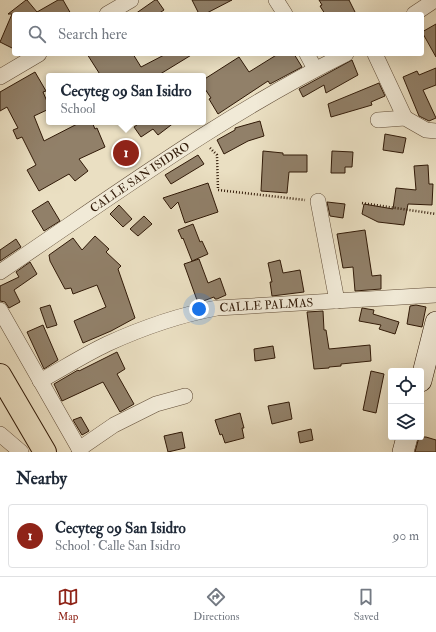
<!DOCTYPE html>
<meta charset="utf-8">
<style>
:root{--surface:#fff;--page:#f2f2f3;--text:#1f2937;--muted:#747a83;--line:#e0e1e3;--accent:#8f2418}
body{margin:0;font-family:"IM FELL Double Pica",serif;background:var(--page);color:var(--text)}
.controls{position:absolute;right:12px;bottom:12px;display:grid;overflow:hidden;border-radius:4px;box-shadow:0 4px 16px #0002}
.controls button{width:36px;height:36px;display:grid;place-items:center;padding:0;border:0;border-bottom:1px solid var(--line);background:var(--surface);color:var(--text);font:20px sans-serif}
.you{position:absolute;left:199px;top:309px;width:14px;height:14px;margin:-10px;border:3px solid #fff;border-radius:50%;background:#1a73e8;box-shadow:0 0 0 6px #1a73e833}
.badge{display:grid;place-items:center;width:26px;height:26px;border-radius:50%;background:var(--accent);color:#fff;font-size:13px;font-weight:700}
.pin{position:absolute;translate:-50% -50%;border:2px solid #fff;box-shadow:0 1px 4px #0006}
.popup{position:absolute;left:46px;top:73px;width:160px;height:52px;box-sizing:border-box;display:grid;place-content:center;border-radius:4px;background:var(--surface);filter:drop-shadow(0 1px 3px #0005);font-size:13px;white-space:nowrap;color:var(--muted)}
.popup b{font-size:15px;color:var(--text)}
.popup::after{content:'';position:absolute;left:50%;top:100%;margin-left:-8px;border:8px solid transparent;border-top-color:var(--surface)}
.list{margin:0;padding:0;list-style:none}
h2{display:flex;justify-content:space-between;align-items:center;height:52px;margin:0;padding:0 16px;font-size:17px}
h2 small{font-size:13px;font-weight:400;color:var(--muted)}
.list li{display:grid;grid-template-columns:26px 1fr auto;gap:12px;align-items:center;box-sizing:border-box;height:64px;margin:0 8px 8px;padding:0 8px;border:1px solid var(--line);border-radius:4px}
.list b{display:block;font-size:15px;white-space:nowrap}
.list p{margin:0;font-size:13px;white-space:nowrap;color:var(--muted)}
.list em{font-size:13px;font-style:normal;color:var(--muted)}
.icon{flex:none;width:22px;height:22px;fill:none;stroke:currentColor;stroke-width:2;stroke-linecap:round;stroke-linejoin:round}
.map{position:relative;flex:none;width:436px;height:452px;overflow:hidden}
.search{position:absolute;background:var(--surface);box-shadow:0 4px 16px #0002;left:12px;right:12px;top:12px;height:44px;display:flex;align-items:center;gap:10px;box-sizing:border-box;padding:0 14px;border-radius:4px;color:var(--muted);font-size:15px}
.sheet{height:124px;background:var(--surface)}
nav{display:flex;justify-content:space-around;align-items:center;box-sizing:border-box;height:56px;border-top:1px solid var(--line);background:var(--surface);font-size:11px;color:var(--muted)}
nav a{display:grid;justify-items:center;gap:2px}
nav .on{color:var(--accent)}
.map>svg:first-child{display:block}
</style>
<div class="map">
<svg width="436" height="452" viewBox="0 0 436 452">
<rect width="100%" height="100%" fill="#eadfc2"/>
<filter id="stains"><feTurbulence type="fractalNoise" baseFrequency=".005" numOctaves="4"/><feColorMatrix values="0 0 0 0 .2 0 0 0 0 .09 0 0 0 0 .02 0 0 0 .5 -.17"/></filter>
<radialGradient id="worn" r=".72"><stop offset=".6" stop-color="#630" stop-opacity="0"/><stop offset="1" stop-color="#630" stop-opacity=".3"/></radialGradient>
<g fill="#918069" stroke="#311a08">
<polygon points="26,0 27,0 37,12 58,0 63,0 71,14 14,14 14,49 0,42 12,14 8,14"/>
<polygon points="155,0 157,0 164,10 158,14 135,14"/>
<polygon points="192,0 232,0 205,14 199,14"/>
<polygon points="319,0 349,0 356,14 325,14 320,6 322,5"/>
<polygon points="436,24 436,57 422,32"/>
<polygon points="87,54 133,54 141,67 166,54 193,54 157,76 101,76"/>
<polygon points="278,54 294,54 302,67 270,84 268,81 218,114 209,99 211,98 203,86 203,80 239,57 249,72"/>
<polygon points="352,60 358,75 326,93 324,85 303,97 299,89"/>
<polygon points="436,68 436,85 423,90 436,118 429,121 419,116 403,77 417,71 419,75"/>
<polygon points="35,72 46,91 43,92 49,106 49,109 34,116 44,141 81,122 92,122 95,129 97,128 105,147 79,159 88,171 75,181 69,174 39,191 27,170 36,165 22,137 17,139 13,130 18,128 7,107 0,111 0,92"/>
<polygon points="379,83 385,96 371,102 372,105 331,117 328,104"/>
<polygon points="260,121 264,136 248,141 224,154 217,140 235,130 235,128"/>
<polygon points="141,122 175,122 158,135 153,129 141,137 134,127"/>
<polygon points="385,134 406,138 403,153 383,150"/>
<polygon points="263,151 283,153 283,155 307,155 307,172 289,172 287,193 261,191"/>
<polygon points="332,151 353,152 352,167 345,167 345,173 331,173"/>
<polygon points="198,155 204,164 171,184 165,175"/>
<polygon points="428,165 429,184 433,184 432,205 408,204 404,225 378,222 362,214 364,204 393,209 396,188 416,190 414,166"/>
<polygon points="208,183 218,212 185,223 178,202 171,209 163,198"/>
<polygon points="48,201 60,221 44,231 32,211"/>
<polygon points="327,202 345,204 343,218 330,216"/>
<polygon points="119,205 132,219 123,227 110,214"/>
<polygon points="144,216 152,224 138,236 130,229"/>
<polygon points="193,224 200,242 202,241 208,254 192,261 183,238 182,239 178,230"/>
<polygon points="365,230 372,276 381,275 381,289 355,291 353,267 343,268 337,234"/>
<polygon points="95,236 109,249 106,252 121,266 118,269 135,318 111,331 83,343 74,321 106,307 97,285 73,294 71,288 65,289 50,261 49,255 73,238 82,250"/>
<polygon points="16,239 21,247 0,261 0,250"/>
<polygon points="199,259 208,283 220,278 226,295 217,299 215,299 214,297 198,303 184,264"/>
<polygon points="280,260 283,273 300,270 304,292 272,296 270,282 272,282 268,263"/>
<polygon points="30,262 37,274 14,290 20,302 9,308 5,302 0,301 0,286 19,277 16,272"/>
<polygon points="50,305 57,325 47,328 40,308"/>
<polygon points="416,305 426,307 422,327 407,324 410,306"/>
<polygon points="362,308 374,310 373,314 399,322 395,334 379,329 381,325 359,321"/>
<polygon points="323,311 324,330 326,330 329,349 370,345 371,361 341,364 341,366 329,367 329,368 314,369 307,312"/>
<polygon points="43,325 58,360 44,369 27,332"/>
<polygon points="273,346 275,358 255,361 254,349"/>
<polygon points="117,352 125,369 117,374 134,404 120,412 103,382 62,401 54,384 78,370 79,371"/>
<polygon points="371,371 384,374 376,413 363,410"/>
<polygon points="289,402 292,419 272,424 268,406"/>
<polygon points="240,413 244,428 242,428 244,438 225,443 222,434 220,435 215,420"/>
<polygon points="81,417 89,431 82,435 73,420"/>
<polygon points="311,429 313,440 300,443 298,432"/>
<polygon points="182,432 185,448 168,452 164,436"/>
<polygon points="419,437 426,437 436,440 436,452 415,452"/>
</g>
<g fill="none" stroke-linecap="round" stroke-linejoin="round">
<g stroke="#5f4b36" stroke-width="16">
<g id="street">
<polyline points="276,0 285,14"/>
<polyline points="107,14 131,0"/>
<polyline points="414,14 435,0"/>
<polyline points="307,54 315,69"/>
<polyline points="375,54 405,118"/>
<polyline points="0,77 39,54"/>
<polyline points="378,120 405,118 426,130 436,131"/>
<polyline points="318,201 337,301"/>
<path id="s1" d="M 0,272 C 113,196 224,114 346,54"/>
<polyline points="0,310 81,452"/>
<path id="s2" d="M 40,381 C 62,369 84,355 107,344 C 142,328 179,315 217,308 L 436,295"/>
<polyline points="0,434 21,452"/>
<polyline points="79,449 114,425 156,404 185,396"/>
</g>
</g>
<g stroke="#311a08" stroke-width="22">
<g id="secondary">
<polyline points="421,381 436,322"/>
<polyline points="403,452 407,437"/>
</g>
</g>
<g stroke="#311a08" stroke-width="24">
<polyline id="primary" points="0,375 45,452"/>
</g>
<g stroke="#311a08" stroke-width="2.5" stroke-dasharray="1 2" stroke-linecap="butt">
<polyline points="210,148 217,155 218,190 305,200"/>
<polyline points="362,203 436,214"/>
</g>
<use href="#street" stroke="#f1ead7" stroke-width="15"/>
<use href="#secondary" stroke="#f1ead7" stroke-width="21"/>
<use href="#primary" stroke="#eadfc2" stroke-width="22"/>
</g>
<g text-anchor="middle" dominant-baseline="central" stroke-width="3" stroke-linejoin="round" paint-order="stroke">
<g font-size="12" fill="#311a08" stroke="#f1ead7">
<text stroke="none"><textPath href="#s1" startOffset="169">CALLE SAN ISIDRO</textPath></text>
<text stroke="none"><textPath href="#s2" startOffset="242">CALLE PALMAS</textPath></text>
</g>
</g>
<rect width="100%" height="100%" filter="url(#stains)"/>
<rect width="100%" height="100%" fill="url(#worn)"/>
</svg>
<div class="controls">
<button><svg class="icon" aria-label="locate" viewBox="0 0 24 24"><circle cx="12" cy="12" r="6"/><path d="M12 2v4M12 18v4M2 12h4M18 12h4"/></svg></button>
<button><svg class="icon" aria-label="layers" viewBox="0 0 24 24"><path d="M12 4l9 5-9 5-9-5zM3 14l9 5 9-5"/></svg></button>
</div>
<div class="you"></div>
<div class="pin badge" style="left:126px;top:153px">1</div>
<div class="popup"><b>Cecyteg 09 San Isidro</b>School</div>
<div class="search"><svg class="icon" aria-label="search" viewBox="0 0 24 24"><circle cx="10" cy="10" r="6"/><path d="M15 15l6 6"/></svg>Search here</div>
</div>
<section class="sheet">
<h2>Nearby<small></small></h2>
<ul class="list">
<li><span class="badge">1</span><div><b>Cecyteg 09 San Isidro</b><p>School · Calle San Isidro</p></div><em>90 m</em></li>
</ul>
</section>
<nav>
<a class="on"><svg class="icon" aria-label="map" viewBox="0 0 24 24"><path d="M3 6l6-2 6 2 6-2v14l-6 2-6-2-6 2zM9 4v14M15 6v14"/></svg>Map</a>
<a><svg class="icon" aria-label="directions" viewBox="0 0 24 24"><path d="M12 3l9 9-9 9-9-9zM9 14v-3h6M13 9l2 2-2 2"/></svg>Directions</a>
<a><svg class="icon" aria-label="saved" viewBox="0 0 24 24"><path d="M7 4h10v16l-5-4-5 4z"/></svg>Saved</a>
</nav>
